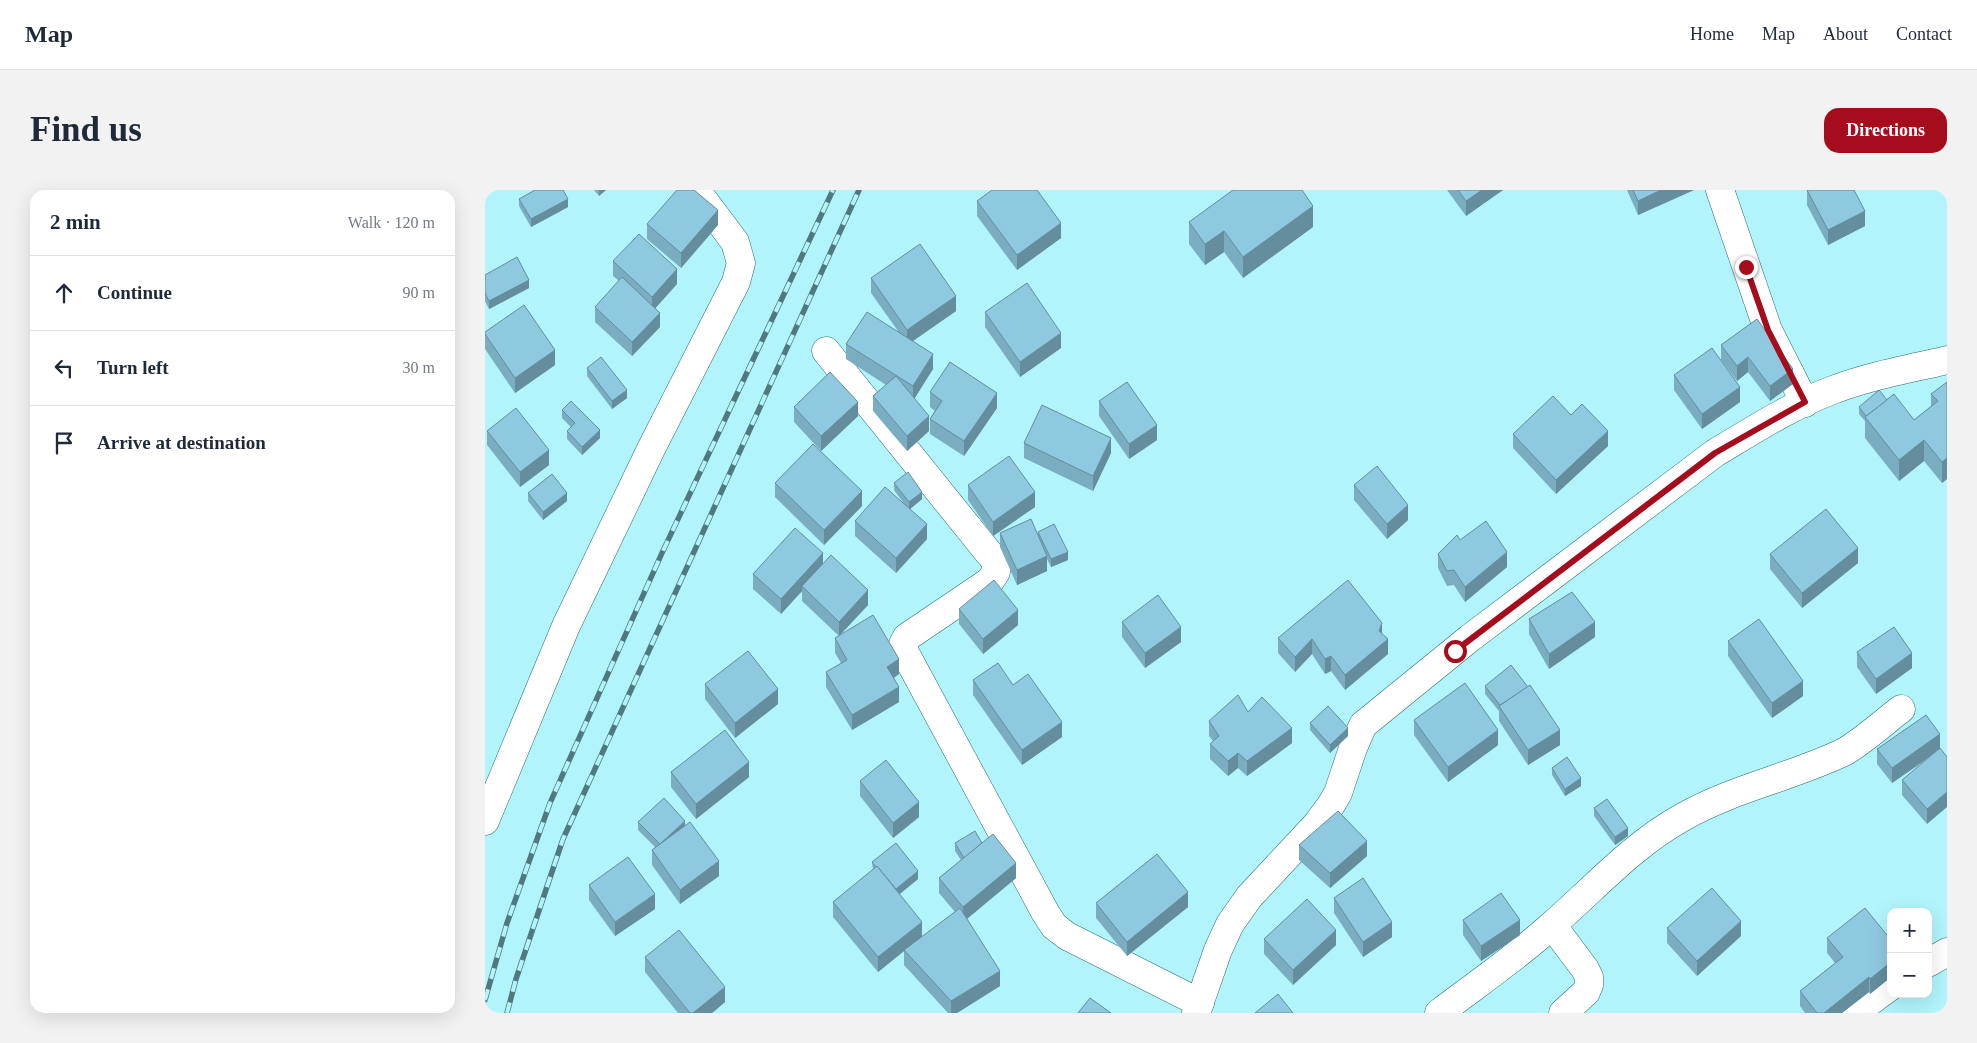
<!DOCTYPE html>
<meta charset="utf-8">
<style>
:root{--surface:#fff;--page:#f2f2f3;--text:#1f2937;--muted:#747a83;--line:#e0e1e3;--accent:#a50c1c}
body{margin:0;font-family:"Times New Roman",serif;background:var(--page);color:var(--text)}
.controls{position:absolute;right:15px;bottom:15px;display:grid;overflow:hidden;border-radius:10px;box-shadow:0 5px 20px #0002}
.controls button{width:45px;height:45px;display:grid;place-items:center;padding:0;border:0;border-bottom:1px solid var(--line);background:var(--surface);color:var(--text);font:25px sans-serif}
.stop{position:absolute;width:15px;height:15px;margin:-11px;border:4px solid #a50c1c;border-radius:50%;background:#fff}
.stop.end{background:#a50c1c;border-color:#fff;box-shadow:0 1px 5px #0008}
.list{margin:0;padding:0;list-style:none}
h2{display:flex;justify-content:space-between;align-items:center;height:65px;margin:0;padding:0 20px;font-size:21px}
h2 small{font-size:16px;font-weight:400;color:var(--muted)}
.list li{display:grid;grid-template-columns:32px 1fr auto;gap:15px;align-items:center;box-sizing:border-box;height:75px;padding:0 20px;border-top:1px solid var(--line)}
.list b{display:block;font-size:19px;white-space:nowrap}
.list em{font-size:16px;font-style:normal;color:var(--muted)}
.icon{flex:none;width:28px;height:28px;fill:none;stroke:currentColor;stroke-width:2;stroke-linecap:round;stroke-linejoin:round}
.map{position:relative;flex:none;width:1462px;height:823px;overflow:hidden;border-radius:15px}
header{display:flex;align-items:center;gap:30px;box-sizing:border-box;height:70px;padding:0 25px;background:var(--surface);border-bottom:1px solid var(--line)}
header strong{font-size:24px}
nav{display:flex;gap:28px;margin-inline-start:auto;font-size:18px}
.intro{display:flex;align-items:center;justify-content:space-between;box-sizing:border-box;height:120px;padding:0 30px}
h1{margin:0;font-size:35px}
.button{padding:12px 22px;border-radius:15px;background:var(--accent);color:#fff;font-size:18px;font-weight:700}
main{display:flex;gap:30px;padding:0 30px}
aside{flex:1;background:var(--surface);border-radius:15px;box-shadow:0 5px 20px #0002}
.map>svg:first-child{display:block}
</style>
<header>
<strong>Map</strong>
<nav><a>Home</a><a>Map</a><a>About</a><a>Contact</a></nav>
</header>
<div class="intro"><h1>Find us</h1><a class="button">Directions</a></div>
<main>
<aside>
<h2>2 min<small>Walk · 120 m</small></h2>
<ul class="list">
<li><svg class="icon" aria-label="ahead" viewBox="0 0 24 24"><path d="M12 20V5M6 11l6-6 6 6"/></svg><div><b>Continue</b></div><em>90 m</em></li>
<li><svg class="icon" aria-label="left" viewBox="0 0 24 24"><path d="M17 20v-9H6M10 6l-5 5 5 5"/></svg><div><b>Turn left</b></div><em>30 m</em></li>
<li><svg class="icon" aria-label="arrive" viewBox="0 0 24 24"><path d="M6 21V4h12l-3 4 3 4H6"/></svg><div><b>Arrive at destination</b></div></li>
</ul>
</aside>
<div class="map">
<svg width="1462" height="823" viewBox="0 0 1462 823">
<rect width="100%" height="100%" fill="#b1f4fc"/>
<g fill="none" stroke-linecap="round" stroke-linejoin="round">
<g stroke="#2a6d74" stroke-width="29">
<g id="minor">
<polyline points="1235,0 1283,140 1320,213"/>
<polyline points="341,161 511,372 511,382 505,391 422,447 418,454 419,461 560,722 569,736 582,746 715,813"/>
<polyline points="0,631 81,436 166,259 251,92 256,73 250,52 211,0"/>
<polyline points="1067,735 1100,779 1104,787 1104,795 1101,802 1078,823"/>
<polyline points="1443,773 1462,762"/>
<path d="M 711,823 L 733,760 L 745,734 L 764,707 L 832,634 L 846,615 L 853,603 L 868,558 L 878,535 L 985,448 L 1230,263 C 1267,241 1307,215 1348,200 C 1384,186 1424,179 1462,170"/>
<path d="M 954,823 C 992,794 1032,767 1067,735 C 1111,697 1146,656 1198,627 C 1249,598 1307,587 1359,562 C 1377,552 1399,532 1416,519"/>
<polyline points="1369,823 1406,796"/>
</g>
</g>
<use href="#minor" stroke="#fff" stroke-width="28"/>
<g stroke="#50797f" stroke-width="5.5">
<g id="rail">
<polyline points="0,810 22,733 65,613 177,363 348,0"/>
<polyline points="22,823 31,789 78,649 374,0"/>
</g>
</g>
<use href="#rail" stroke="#b1f4fc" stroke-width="4" stroke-dasharray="11" stroke-linecap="butt"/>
</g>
<g fill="#7badc1">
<polygon points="109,0 121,0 114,6"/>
<polygon points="962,0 1018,0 981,26"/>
<polygon points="1142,0 1209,0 1153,25"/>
<polygon points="1322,0 1380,36 1343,55 1322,15"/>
<polygon points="34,9 83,17 46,37 34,16"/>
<polygon points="492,11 576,48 532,80 492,26"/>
<polygon points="704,32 828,37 758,88 739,62 720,75 704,54"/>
<polygon points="162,34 233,35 196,78 162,49"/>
<polygon points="128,71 192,94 170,118 175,137 147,166 110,132 110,117 134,91 128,86"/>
<polygon points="0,85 44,98 4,119 0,111"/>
<polygon points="386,88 471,121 428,151 448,179 429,208 444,241 422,261 388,221 388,206 401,195 361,169 361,154 413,141 386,103"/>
<polygon points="500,122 576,158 535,187 500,137"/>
<polygon points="1272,129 1308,194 1285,211 1263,182 1252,191 1236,170 1236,155"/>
<polygon points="0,142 70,175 30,203 0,159"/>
<polygon points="102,178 142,208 127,219 102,186"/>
<polygon points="1189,185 1255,212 1217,239 1189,200"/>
<polygon points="1462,192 1462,289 1457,293 1439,271 1414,291 1380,248 1380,231 1374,224 1374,217 1402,210 1429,230 1446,216 1446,204"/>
<polygon points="445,202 512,218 479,266 445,244 445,229 450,221 445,217"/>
<polygon points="614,211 672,250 644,269 614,226"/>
<polygon points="309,217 373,226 336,261 309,232"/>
<polygon points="77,220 115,248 97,265 82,249 82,241 86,237 77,228"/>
<polygon points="1086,225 1123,256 1071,304 1028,258 1028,244"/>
<polygon points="2,241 64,275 35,297 2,255"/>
<polygon points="539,253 626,263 608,301 539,268"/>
<polygon points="290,293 377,316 339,355 290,307"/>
<polygon points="409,293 437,309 425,319 442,349 411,383 370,346 370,331 420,315 409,300"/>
<polygon points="483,295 550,317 508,346 483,310"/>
<polygon points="869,295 923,330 902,349 869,310"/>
<polygon points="43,303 82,311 58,330 43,311"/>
<polygon points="553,342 583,370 566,377 562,369 562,381 532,395 515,357 515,343 553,344"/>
<polygon points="975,350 1022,377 980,412 969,395 962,396 953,378 953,364"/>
<polygon points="1285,364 1373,373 1317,418 1285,379"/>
<polygon points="338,374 383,415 355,445 414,484 409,488 414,512 367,540 341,497 341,482 356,473 350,463 350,448 354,446 317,411 317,401 296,424 268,399 268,384"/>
<polygon points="474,419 533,435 498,464 474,434"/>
<polygon points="1044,429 1110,447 1064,479 1044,444"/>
<polygon points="637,432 696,452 660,478 637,447"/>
<polygon points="897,444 903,464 860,500 846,481 840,484 827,464 810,482 793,463 793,448"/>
<polygon points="1243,451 1318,506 1287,528 1243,466"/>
<polygon points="1372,462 1427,478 1391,504 1372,477"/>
<polygon points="488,490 528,495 577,547 537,575 488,505"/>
<polygon points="220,494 293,514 250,548 220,509"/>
<polygon points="1000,496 1075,555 1043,575 1014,531 1014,521 1000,504"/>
<polygon points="763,522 807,553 762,586 753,578 743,586 725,569 725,554 728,551 724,546 724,531"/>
<polygon points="929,530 1013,555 963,592 929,545"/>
<polygon points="825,533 863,546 845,563 825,540"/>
<polygon points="1455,544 1442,634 1417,605 1417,590 1447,566 1407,593 1392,574 1392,559"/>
<polygon points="1067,578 1096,596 1080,606 1067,585"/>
<polygon points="186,582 264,587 211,629 186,597"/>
<polygon points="375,591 434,627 408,648 375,606"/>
<polygon points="1109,618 1143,646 1130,655 1109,626"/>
<polygon points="153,632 200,635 234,686 195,714 167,675 167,660 170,657 153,640"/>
<polygon points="470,653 497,653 531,688 482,729 515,796 472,823 463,823 419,775 419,761 393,782 348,727 348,712 388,680 387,672 433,689 414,704 437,747 470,722 454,703 454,688 476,670 470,661"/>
<polygon points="814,655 882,666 845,698 814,670"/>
<polygon points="104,695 170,719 130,746 104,710"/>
<polygon points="849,708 907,747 878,767 849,723"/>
<polygon points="611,713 703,717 642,766 611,728"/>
<polygon points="978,730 1035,745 996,771 978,745"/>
<polygon points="1182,738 1256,746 1212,786 1182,753"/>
<polygon points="1342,748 1406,750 1406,787 1385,804 1384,802 1357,823 1320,823 1315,816 1315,801 1350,773 1342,763"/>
<polygon points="779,749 851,755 808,795 779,764"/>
<polygon points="160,767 240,812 227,823 193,823 160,782"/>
</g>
<g fill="#648d9d">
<polygon points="114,0 121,0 114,6"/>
<polygon points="997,0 1018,0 981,26 981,11"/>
<polygon points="1176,0 1209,0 1153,25 1153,11"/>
<polygon points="83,9 83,17 46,37 46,29"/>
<polygon points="828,16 828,37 758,88 758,67"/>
<polygon points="233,20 233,35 196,78 196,63"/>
<polygon points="1380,21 1380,36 1343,55 1343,40"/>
<polygon points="576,33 576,48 532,80 532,65"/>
<polygon points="739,41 739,62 720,75 720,54"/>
<polygon points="192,79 192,94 167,122 167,107"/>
<polygon points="44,90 44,98 4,119 4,111"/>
<polygon points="471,106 471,121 422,155 422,140"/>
<polygon points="175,123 175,137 147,166 147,152"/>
<polygon points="576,143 576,158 535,187 535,172"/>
<polygon points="70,160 70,175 30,203 30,188"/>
<polygon points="448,164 448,179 428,211 428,196"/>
<polygon points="1263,167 1263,182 1252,191 1252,176"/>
<polygon points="1308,179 1308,194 1285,211 1285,196"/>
<polygon points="1255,197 1255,212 1217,239 1217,224"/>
<polygon points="142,200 142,208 127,219 127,211"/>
<polygon points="512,203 512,218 479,266 479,251"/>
<polygon points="373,212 373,226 336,261 336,246"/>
<polygon points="444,226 444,241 422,261 422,246"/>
<polygon points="672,235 672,250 644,269 644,254"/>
<polygon points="115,240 115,248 97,265 97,257"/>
<polygon points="1123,241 1123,256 1071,304 1071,290"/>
<polygon points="626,248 626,263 608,301 608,286"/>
<polygon points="1439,250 1439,271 1414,291 1414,270"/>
<polygon points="64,260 64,275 35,297 35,282"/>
<polygon points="1462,268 1462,289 1457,293 1457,272"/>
<polygon points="377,301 377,316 339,355 339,340"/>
<polygon points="437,302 437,309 424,320 424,312"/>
<polygon points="550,302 550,317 508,346 508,332"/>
<polygon points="82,303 82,311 58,330 58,322"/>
<polygon points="923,315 923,330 902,349 902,334"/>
<polygon points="442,334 442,349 411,383 411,368"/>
<polygon points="1373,358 1373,373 1317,418 1317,403"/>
<polygon points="583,362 583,370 566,377 566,369"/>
<polygon points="1022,362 1022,377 980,412 980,397"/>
<polygon points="338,363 338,378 317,396 317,401 296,424 296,409"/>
<polygon points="562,366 562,381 532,395 532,380"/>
<polygon points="383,400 383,415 354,446 354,432"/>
<polygon points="533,420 533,435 498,464 498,449"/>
<polygon points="1110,432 1110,447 1064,479 1064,464"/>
<polygon points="897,433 897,448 894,441"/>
<polygon points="696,437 696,452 660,478 660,463"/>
<polygon points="827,449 827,464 810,482 810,467"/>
<polygon points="903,449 903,464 860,500 860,485"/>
<polygon points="1427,463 1427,478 1391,504 1391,489"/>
<polygon points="846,466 846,481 840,484 840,469"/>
<polygon points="414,469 414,484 402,492 402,477"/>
<polygon points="1318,491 1318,506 1287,528 1287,513"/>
<polygon points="414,497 414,512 367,540 367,525"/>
<polygon points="293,499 293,514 250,548 250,533"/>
<polygon points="577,532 577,547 537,575 537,560"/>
<polygon points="807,538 807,553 762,586 762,571"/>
<polygon points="863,538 863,546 845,563 845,555"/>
<polygon points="1013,540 1013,555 963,592 963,577"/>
<polygon points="1075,540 1075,555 1043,575 1043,560"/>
<polygon points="1455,544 1455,559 1407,593 1407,578"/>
<polygon points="753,563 753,578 743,586 743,571"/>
<polygon points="264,572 264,587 211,629 211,614"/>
<polygon points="1096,588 1096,596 1080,606 1080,599"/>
<polygon points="1462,602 1462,617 1442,634 1442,619"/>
<polygon points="434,612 434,627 408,648 408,633"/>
<polygon points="200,631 200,638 175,655"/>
<polygon points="1143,638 1143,646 1130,655 1130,647"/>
<polygon points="882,651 882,666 845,698 845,683"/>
<polygon points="234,671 234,686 195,714 195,700"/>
<polygon points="531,673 531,688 478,732 478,717"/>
<polygon points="433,681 433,689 410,708 410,700"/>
<polygon points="703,702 703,717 642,766 642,752"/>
<polygon points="170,704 170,719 130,746 130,732"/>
<polygon points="1035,730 1035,745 996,771 996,756"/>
<polygon points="1256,731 1256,746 1212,786 1212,771"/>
<polygon points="437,732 437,747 419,760 419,761 393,782 393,767"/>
<polygon points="907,732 907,747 878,767 878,752"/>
<polygon points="851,740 851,755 808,795 808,780"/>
<polygon points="1406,772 1406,787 1385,804 1385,789"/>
<polygon points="515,781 515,796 472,823 466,823 466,811"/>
<polygon points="1384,787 1384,802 1357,823 1339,823"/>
<polygon points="240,797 240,812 227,823 208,823"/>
</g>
<g fill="#8fc9e0" stroke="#648d9d">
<polygon points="50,0 78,0 83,9 46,29 34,9"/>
<polygon points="192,0 209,0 233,20 196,63 162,34"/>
<polygon points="507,0 552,0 576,33 532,65 492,11"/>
<polygon points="748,0 817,0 828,16 758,67 739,41 720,54 704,32"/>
<polygon points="973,0 997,0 981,11"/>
<polygon points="1148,0 1176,0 1153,11"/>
<polygon points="1322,0 1369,0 1380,21 1343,40"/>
<polygon points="154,44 192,79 167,107 128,71"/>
<polygon points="435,54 471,106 422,140 386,88"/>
<polygon points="32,67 44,90 4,111 0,103 0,85"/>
<polygon points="137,87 175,123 147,152 110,117"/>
<polygon points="542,93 576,143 535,172 500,122"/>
<polygon points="39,115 70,160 30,188 0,144 0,142"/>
<polygon points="382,122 448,164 428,196 361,154"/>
<polygon points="1272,129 1308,179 1285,196 1263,167 1252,176 1236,155"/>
<polygon points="1227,158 1255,197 1217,224 1189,185"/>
<polygon points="116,167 142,200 127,211 102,178"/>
<polygon points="465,172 512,203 479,251 445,229 457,211 445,202"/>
<polygon points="345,182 373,212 336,246 309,217"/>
<polygon points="411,186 444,226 422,246 388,206"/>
<polygon points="642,192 672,235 644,254 614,211"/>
<polygon points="1462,192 1462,268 1457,272 1439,250 1414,270 1380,227 1409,204 1429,230 1453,211 1446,204"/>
<polygon points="1394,200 1402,210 1381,226 1374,217"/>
<polygon points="1068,206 1086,225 1097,214 1123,241 1071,290 1028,244"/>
<polygon points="86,211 115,240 97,257 82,241 90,233 77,220"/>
<polygon points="557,215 626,248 608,286 539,253"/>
<polygon points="31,218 64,260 35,282 2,241"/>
<polygon points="328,254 377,301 339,340 290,293"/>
<polygon points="524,266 550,302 508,332 483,295"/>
<polygon points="892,276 923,315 902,334 869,295"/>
<polygon points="423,282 437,302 424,312 409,293"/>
<polygon points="67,284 82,303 58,322 43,303"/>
<polygon points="400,297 442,334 411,368 370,331"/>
<polygon points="1341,319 1373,358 1317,403 1285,364"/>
<polygon points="546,329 562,366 532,380 515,343"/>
<polygon points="1001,331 1022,362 980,397 969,380 962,381 953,364 972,345 975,350"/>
<polygon points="569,334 583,362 566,369 553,342"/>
<polygon points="310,338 338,363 296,409 268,384"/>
<polygon points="346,365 383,400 354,432 317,396"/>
<polygon points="509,390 533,420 498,449 474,419"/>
<polygon points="863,390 897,433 894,441 903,449 860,485 846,466 840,469 827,449 810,467 793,448"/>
<polygon points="1087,402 1110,432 1064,464 1044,429"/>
<polygon points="673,405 696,437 660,463 637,432"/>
<polygon points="388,425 414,469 402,477 414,497 367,525 341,482 362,470 350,448"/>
<polygon points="1274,429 1318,491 1287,513 1243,451"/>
<polygon points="1409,437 1427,463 1391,489 1372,462"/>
<polygon points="263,461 293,499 250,533 220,494"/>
<polygon points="513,473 528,495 543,484 577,532 537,560 488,490"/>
<polygon points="1026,475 1043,497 1015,515 1000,496"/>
<polygon points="980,493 1013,540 963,577 929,530"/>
<polygon points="1045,495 1075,540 1043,560 1014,516"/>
<polygon points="753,505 763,522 777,507 807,538 762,571 753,563 743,571 725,554 734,546 724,531"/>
<polygon points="843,516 863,538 845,555 825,533"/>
<polygon points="1441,525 1455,544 1407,578 1392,559"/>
<polygon points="240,540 264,572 211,614 186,582"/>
<polygon points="1455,558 1462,567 1462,602 1442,619 1417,590"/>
<polygon points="1082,567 1096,588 1080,599 1067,578"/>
<polygon points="401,570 434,612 408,633 375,591"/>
<polygon points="179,608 200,631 175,654 153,632"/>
<polygon points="1122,609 1143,638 1130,647 1109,618"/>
<polygon points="853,621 882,651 845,683 814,655"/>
<polygon points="205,632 234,671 195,700 167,660"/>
<polygon points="490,641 497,653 479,668 470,653"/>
<polygon points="508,644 531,673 478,717 454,688"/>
<polygon points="411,653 433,681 411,699 392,676 391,677 387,672"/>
<polygon points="672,664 703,702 642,752 611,713"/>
<polygon points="143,667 170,704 130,732 104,695"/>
<polygon points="392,676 437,732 393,767 348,712"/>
<polygon points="878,688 907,732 878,752 849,708"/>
<polygon points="1227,698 1256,731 1212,771 1182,738"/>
<polygon points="1016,703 1035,730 996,756 978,730"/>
<polygon points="822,709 851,740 808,780 779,749"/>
<polygon points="475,718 515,781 466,811 419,760"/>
<polygon points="1380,718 1406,750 1406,772 1385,789 1384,787 1339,823 1332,823 1315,801 1358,767 1342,748"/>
<polygon points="194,740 240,797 208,823 205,823 160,767"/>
<polygon points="793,804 808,823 770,823"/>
<polygon points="605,808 626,823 593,823"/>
</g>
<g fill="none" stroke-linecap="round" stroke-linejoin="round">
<polyline stroke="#a50c1c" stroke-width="6" points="970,461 1230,263 1320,212 1283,140 1261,77"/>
</g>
</svg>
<div class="controls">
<button>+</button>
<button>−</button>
</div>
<div class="stop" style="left:970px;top:461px"></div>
<div class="stop end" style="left:1261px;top:77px"></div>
</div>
</main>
